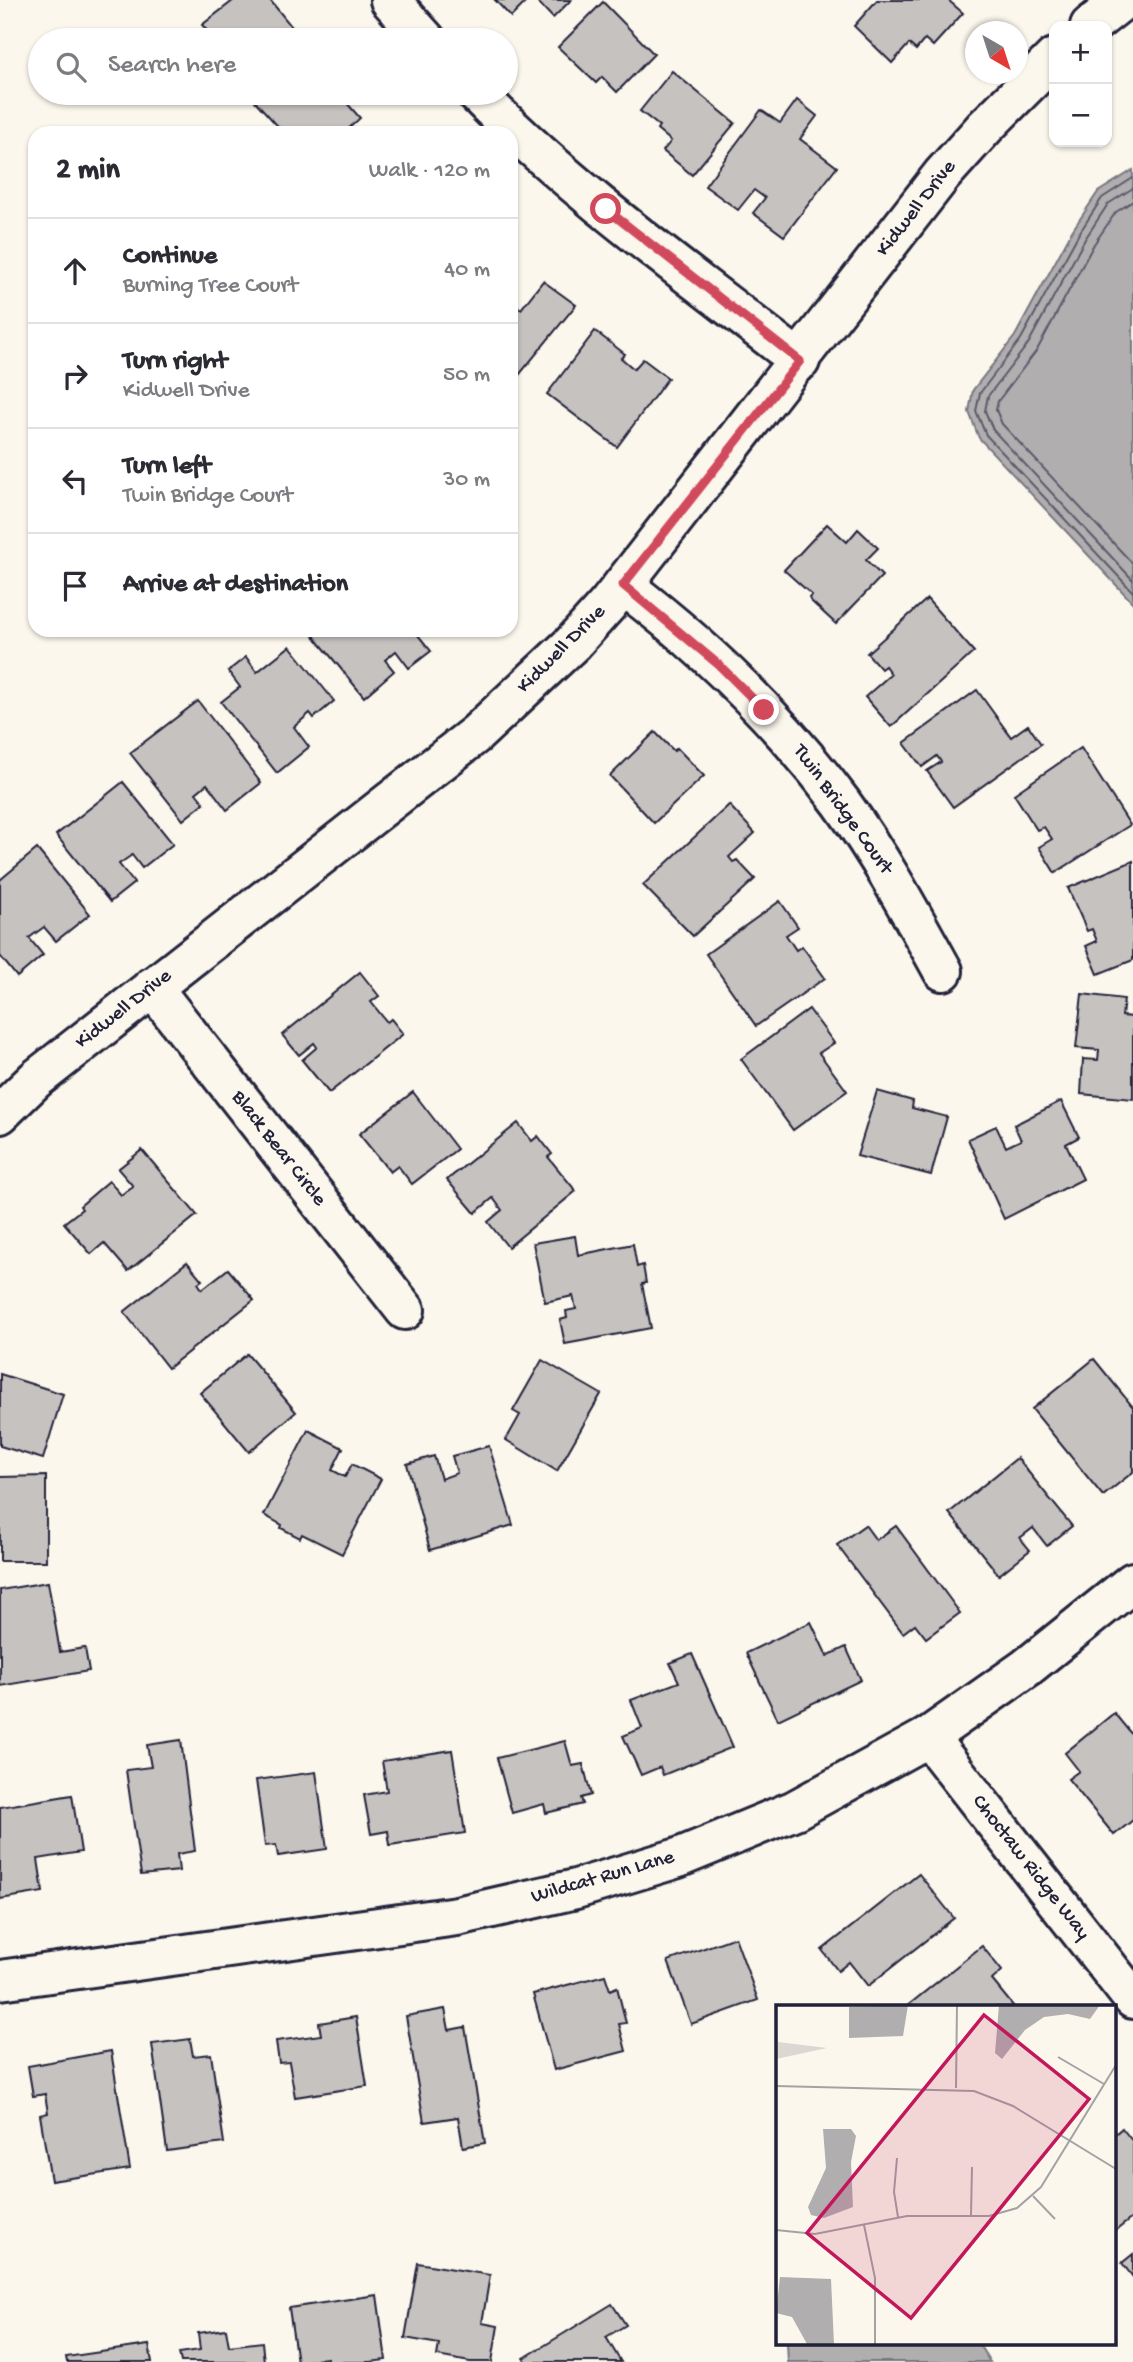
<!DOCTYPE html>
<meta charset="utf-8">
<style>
:root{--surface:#fff;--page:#f7f7f7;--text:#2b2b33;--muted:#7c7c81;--line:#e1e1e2}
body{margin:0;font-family:"Gochi Hand",sans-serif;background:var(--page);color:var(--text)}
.controls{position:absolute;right:21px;top:21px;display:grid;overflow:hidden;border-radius:14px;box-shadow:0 2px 5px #0004}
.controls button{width:63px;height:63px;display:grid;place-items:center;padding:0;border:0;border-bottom:2px solid var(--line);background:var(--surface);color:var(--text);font:35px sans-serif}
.compass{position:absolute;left:965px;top:21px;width:63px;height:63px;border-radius:50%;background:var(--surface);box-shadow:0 2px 5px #0004;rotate:141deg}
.stop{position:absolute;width:21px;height:21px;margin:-16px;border:5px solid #d1495b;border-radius:50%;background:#fff}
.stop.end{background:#d1495b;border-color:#fff;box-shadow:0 2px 7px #0008}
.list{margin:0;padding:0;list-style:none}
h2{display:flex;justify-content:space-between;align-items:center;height:91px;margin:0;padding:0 28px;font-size:30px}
h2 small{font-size:23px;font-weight:400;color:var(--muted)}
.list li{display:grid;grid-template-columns:46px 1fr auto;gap:21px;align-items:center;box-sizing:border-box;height:105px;padding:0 28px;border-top:2px solid var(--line)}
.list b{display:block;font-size:26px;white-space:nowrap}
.list p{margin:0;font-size:23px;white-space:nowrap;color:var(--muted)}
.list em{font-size:23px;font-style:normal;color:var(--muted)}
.icon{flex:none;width:38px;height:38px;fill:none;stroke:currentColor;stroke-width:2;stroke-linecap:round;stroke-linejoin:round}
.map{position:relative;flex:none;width:1133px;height:2362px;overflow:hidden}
.search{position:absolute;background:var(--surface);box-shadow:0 2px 5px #0004;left:28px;top:28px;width:490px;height:77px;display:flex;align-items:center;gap:18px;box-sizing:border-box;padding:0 24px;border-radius:38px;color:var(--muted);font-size:26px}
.panel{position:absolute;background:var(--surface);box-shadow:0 2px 5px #0004;left:28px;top:126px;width:490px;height:511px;border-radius:21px}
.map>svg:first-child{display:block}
</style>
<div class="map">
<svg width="1133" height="2362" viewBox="0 0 1133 2362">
<rect width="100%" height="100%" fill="#fbf7ec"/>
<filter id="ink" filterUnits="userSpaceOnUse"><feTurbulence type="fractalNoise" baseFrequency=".0143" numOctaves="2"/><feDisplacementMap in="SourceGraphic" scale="14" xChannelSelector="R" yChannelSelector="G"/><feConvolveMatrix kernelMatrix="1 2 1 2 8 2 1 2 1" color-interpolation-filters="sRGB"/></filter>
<g filter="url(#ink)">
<g fill="#b1aeb0" stroke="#787681" stroke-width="2">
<polygon points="1133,170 1133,603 979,438 969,412 973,390 1015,336 1072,231 1098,192"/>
<polygon points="787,2343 978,2343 990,2362 788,2362"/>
</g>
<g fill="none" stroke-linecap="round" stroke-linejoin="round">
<g stroke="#5b5a6a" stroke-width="2">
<polyline points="1133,178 1102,198 1078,235 1021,339 980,393 976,411 986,435 1133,592"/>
<polyline points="1133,188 1108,204 1085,239 1028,344 988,396 985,411 993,430 1133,580"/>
<polyline points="1133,201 1116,212 1094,244 1037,350 998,401 996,410 1002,424 1133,564"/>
</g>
</g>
<g fill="#c6c2c0" stroke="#22223b" stroke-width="2">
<polygon points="234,0 270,0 296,32 286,40 215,40 202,25"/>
<polygon points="495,0 528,0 511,17"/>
<polygon points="536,0 571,0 553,18"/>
<polygon points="877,0 948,0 963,13 933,46 925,39 916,50 909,44 892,63 854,26"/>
<polygon points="603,2 654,54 617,92 602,77 596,83 558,47"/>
<polygon points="672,71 735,123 692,175 663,151 671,141 657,129 659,126 640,111"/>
<polygon points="264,93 326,93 322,96 329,103 339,94 360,118 344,133 284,133 255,101"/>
<polygon points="797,100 817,116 800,139 837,167 784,236 753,213 765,198 754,190 738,210 705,186 761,110 780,123"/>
<polygon points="543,281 576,305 511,385 511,296 515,300 512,302 521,309"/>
<polygon points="595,331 625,354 621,358 634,369 643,359 668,378 617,447 547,394"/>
<polygon points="827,524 847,542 858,529 878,548 866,560 882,576 836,624 811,601 809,598 812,595 784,570"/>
<polygon points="927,599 974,652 891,727 865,697 891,674 885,666 881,669 867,653"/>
<polygon points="321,630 414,630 431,651 409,668 396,651 385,660 394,671 364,697 314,636"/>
<polygon points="290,646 334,701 314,718 310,713 294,727 309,747 277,773 221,702 240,687 228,671 246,657 257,672"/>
<polygon points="977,690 1011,737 1028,725 1041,744 953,807 927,771 941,762 937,756 922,767 904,743"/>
<polygon points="198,701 261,783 227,810 207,784 196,793 204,803 183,820 130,753"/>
<polygon points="655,732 674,751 677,748 704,776 654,823 610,776"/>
<polygon points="1081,748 1130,825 1055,873 1039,847 1052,839 1044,827 1037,830 1014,794"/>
<polygon points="123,782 173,844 142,868 132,855 119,864 134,883 110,902 56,835"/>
<polygon points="729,805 755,833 729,857 733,862 737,860 755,879 693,936 643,885"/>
<polygon points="37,849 90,914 56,941 44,927 29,938 43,955 17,977 0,956 0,880"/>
<polygon points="1133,861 1133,960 1098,974 1086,946 1097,941 1092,929 1087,931 1068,888"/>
<polygon points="780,901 798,927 786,935 796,950 802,946 825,978 756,1026 706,954"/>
<polygon points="360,972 379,996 371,1002 387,1022 391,1019 403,1034 329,1093 302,1060 317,1047 314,1043 299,1055 282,1035"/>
<polygon points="1082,994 1124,999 1122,1016 1133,1017 1133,1099 1081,1094 1083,1059 1098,1060 1099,1050 1076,1048"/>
<polygon points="809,1009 834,1043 819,1053 847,1091 793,1130 741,1059"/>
<polygon points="877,1091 913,1101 912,1108 947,1117 931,1175 857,1156"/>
<polygon points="413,1092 457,1149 412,1184 398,1166 390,1172 359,1134"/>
<polygon points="1061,1101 1079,1137 1066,1144 1083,1179 1004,1219 968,1139 996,1126 1006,1147 1021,1140 1014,1125"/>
<polygon points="518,1123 532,1141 538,1136 552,1154 548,1157 576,1191 508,1247 488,1222 502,1210 493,1198 475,1213 447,1180"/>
<polygon points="142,1150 197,1215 128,1271 104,1243 91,1254 64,1223 82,1209 80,1206 109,1181 121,1195 133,1186 118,1169"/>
<polygon points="575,1236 578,1255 633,1244 637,1267 643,1265 646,1283 642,1284 651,1328 565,1344 560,1320 567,1318 566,1311 576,1309 573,1296 545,1302 533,1243"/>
<polygon points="187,1262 202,1280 198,1283 202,1289 228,1269 254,1300 168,1368 124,1312"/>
<polygon points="247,1354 296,1412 249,1452 200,1393"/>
<polygon points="1094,1359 1133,1407 1133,1472 1103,1496 1032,1409"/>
<polygon points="542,1360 601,1394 557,1471 506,1440 520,1415 513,1411"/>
<polygon points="0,1374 63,1394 43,1459 0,1446"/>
<polygon points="308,1430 343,1448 332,1470 345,1477 352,1464 381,1479 342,1554 302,1534 300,1538 281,1528 282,1525 264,1515"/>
<polygon points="489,1446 513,1525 430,1550 407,1464 434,1456 441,1479 457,1473 452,1456"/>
<polygon points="1017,1458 1072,1526 1047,1546 1033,1528 1020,1538 1030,1550 999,1575 949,1513"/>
<polygon points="46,1476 46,1561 0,1561 0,1477"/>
<polygon points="865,1525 876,1540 896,1526 960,1613 926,1638 915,1624 903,1633 837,1545"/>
<polygon points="48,1582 60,1652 85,1648 89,1671 0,1686 0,1590"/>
<polygon points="811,1622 827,1656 846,1647 861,1680 778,1720 746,1653"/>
<polygon points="692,1654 733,1747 663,1775 660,1767 641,1775 623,1736 642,1728 631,1700 679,1682 670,1663"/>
<polygon points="1114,1713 1133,1736 1133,1820 1114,1835 1068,1779 1079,1771 1065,1753"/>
<polygon points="181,1740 195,1851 177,1854 179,1871 141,1875 126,1770 151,1767 147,1745"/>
<polygon points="565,1741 572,1766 583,1764 591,1795 581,1798 583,1804 546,1813 544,1804 512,1813 497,1758"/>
<polygon points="452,1750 465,1833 390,1845 388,1831 371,1834 364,1795 387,1791 382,1761"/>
<polygon points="316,1772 327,1849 278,1856 276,1845 265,1846 256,1780"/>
<polygon points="72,1795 81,1852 38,1859 43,1892 0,1899 0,1807"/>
<polygon points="919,1874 954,1918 868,1986 849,1962 838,1971 822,1950"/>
<polygon points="735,1937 758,2000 691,2024 668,1961"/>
<polygon points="982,1946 1002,1971 992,1980 1014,2007 906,2007"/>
<polygon points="605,1975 610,1990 617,1987 626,2023 619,2024 626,2051 554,2070 533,1994"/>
<polygon points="445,2009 449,2030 465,2027 485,2143 463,2147 458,2117 424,2122 406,2016"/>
<polygon points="356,2017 367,2086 295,2097 289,2062 279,2063 276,2041 321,2035 319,2023"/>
<polygon points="190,2039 193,2056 211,2054 224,2143 167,2151 152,2044"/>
<polygon points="111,2051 130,2169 51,2181 40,2115 48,2113 45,2094 33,2096 28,2066"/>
<polygon points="1122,2128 1133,2142 1133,2217 1114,2232 1114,2135"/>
<polygon points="1133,2254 1133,2277 1122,2263"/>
<polygon points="418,2263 490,2275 482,2323 498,2326 492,2362 470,2362 437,2356 439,2344 405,2338"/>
<polygon points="377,2295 386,2360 370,2362 328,2362 328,2358 297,2362 289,2308"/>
<polygon points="612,2304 626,2325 606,2337 621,2362 526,2362 524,2358"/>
<polygon points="226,2329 229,2346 262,2342 264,2362 181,2362 179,2353 200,2350 198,2333"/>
<polygon points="149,2345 152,2362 67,2362 66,2357"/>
</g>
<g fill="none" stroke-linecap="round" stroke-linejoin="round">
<g stroke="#22223b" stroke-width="44">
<g id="minor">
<polyline points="390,0 426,40"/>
<polyline points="1090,26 1123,0"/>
<path d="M 476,93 C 574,193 690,275 800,361"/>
<path d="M 623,585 C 705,647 779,719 841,802 C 880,856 911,913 943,971"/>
<polyline points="152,987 405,1310"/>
<polyline points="0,1114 36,1079 476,734 573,643 608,604 942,175 985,127 1054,58"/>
<polyline points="928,1737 1133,1999"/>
<polyline points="0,1980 457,1916 576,1889 678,1858 795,1810 928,1737 1026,1668 1133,1582"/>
</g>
</g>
<use href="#minor" stroke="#fbf7ec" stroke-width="38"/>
</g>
</g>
<g fill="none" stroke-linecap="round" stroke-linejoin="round" filter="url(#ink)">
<polyline stroke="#d1495b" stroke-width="9" points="606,209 800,361 623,585 719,665 764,710"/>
</g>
<g text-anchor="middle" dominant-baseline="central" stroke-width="7" stroke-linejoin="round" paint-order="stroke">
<g font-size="21" fill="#22223b" stroke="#fbf7ec">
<text transform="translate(917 209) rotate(-52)">Kidwell Drive</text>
<text transform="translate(562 650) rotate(-45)">Kidwell Drive</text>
<text transform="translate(842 810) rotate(54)">Twin Bridge Court</text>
<text transform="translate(124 1010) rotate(-38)">Kidwell Drive</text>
<text transform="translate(278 1149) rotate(52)">Black Bear Circle</text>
<text transform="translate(1030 1868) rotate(52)">Choctaw Ridge Way</text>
<text transform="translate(603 1878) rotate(-16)">Wildcat Run Lane</text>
</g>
</g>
<g transform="translate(776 2005)">
<rect width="340" height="340" fill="#fbf7ec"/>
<path d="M 0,23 L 2,37 L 51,43 L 0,54 Z" fill="#dbd8d3"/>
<path d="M 132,0 L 127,31 L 73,33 L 73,2 ZM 223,0 L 324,0 L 314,14 L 292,9 L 268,12 L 249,25 L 226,54 L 219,48 ZM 47,124 L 75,124 L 80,131 L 75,157 L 77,202 L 48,213 L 35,210 L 32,202 L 50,163 ZM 4,272 L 55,274 L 58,339 L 31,339 L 16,312 L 0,308 Z" fill="#b1aeb0"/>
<path fill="none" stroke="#a4a2a5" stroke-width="2" d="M 282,52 L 328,79M 0,81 L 198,86 L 237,101 L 340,164M 180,83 L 181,0M 121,153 L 118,187 L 122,212M 257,191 L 279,214M 195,210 L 196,162M 88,220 L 99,273 L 99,339M 0,225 L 39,229 L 131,211 L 213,211 L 241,203 L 265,182 L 340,60"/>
<path fill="#c2185b" fill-opacity="0.15" stroke="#c2185b" stroke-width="3.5" d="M 208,10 L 313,94 L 135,313 L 31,228 Z"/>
<rect width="340" height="340" fill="none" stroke="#22223b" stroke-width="3.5"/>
</g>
</svg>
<div class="controls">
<button>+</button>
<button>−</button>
</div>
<svg class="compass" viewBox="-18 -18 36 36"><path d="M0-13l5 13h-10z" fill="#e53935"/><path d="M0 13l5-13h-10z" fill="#7c7c81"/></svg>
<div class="stop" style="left:606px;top:209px"></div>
<div class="stop end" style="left:764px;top:710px"></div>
<div class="search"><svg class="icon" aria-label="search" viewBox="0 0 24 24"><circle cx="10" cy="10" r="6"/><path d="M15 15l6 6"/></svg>Search here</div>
<section class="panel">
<h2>2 min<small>Walk · 120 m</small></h2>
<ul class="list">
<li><svg class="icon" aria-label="ahead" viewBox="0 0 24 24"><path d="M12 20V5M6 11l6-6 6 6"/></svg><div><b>Continue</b><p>Burning Tree Court</p></div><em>40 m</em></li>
<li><svg class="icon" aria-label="right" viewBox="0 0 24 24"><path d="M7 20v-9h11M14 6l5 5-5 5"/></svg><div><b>Turn right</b><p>Kidwell Drive</p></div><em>50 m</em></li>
<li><svg class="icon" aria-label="left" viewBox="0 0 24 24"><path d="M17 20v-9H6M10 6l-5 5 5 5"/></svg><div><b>Turn left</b><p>Twin Bridge Court</p></div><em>30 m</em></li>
<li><svg class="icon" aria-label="arrive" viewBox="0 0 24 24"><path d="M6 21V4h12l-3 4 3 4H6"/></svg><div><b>Arrive at destination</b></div></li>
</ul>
</section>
</div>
